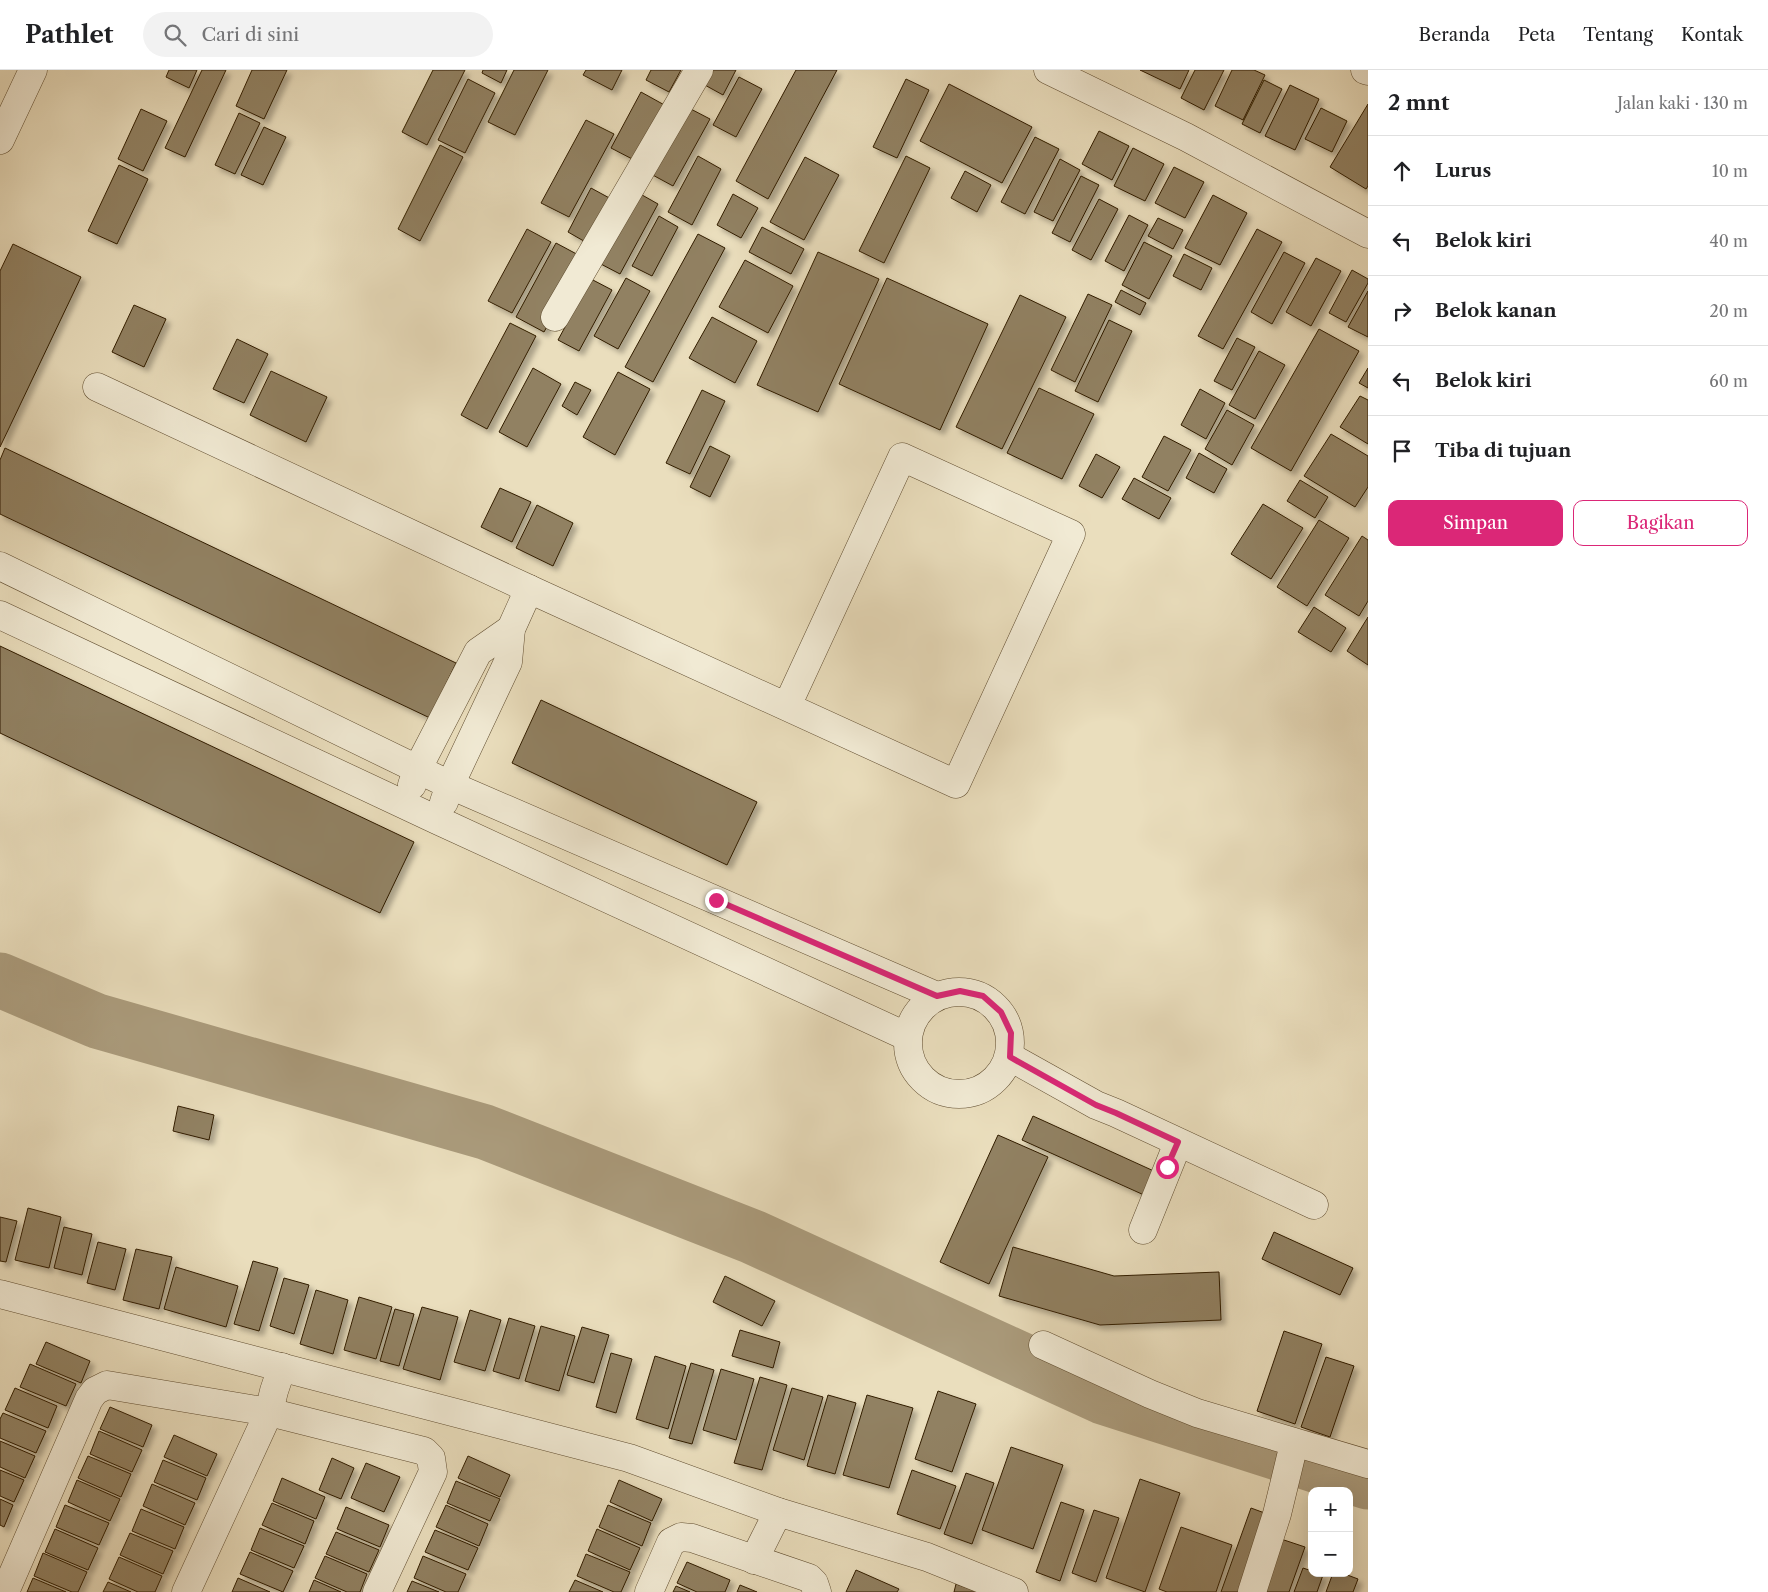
<!DOCTYPE html>
<html lang="id">
<meta charset="utf-8">
<style>
:root{--surface:#fff;--page:#f2f2f2;--text:#202124;--muted:#757577;--line:#e0e0e0;--accent:#db2777}
body{margin:0;font-family:"Libre Caslon Text",serif;background:var(--page);color:var(--text)}
.controls{position:absolute;right:15px;bottom:15px;display:grid;overflow:hidden;border-radius:10px;box-shadow:0 5px 20px #0002}
.controls button{width:45px;height:45px;display:grid;place-items:center;padding:0;border:0;border-bottom:1px solid var(--line);background:var(--surface);color:var(--text);font:25px sans-serif}
.stop{position:absolute;width:15px;height:15px;margin:-11px;border:4px solid #db2777;border-radius:50%;background:#fff}
.stop.end{background:#db2777;border-color:#fff;box-shadow:0 1px 5px #0008}
.list{margin:0;padding:0;list-style:none}
h2{display:flex;justify-content:space-between;align-items:center;height:65px;margin:0;padding:0 20px;font-size:21px}
h2 small{font-size:16px;font-weight:400;color:var(--muted)}
.list li{display:grid;grid-template-columns:32px 1fr auto;gap:15px;align-items:center;box-sizing:border-box;height:70px;padding:0 20px;border-top:1px solid var(--line)}
.list b{display:block;font-size:19px;white-space:nowrap}
.list em{font-size:16px;font-style:normal;color:var(--muted)}
.actions{display:flex;gap:10px;padding:15px 20px}
.actions a{flex:1;padding:11px 0;border:1px solid var(--accent);border-radius:10px;text-align:center;font-size:18px;color:var(--accent)}
.actions .main{background:var(--accent);color:#fff}
.icon{flex:none;width:28px;height:28px;fill:none;stroke:currentColor;stroke-width:2;stroke-linecap:round;stroke-linejoin:round}
.map{position:relative;flex:none;width:1368px;height:1522px;overflow:hidden}
header{display:flex;align-items:center;gap:30px;box-sizing:border-box;height:70px;padding:0 25px;background:var(--surface);border-bottom:1px solid var(--line)}
header strong{font-size:24px}
nav{display:flex;gap:28px;margin-inline-start:auto;font-size:18px}
.search{width:350px;height:45px;background:var(--page);display:flex;align-items:center;gap:12px;box-sizing:border-box;padding:0 18px;border-radius:28px;color:var(--muted);font-size:19px}
main{display:flex}
aside{flex:1;background:var(--surface)}
.map>svg:first-child{display:block}
</style>
<header>
<strong>Pathlet</strong>
<div class="search"><svg class="icon" aria-label="search" viewBox="0 0 24 24"><circle cx="10" cy="10" r="6"/><path d="M15 15l6 6"/></svg>Cari di sini</div>
<nav><a>Beranda</a><a>Peta</a><a>Tentang</a><a>Kontak</a></nav>
</header>
<main>
<div class="map">
<svg width="1368" height="1522" viewBox="0 0 1368 1522">
<defs>
<filter id="shadow"><feDropShadow dx="4.5" dy="4.5" stdDeviation="2.5" flood-color="#0004"/></filter>
</defs>
<rect width="100%" height="100%" fill="#eadebd"/>
<filter id="stains"><feTurbulence type="fractalNoise" baseFrequency=".004" numOctaves="4"/><feColorMatrix values="0 0 0 0 .2 0 0 0 0 .09 0 0 0 0 .02 0 0 0 .5 -.17"/></filter>
<radialGradient id="worn" r=".72"><stop offset=".6" stop-color="#630" stop-opacity="0"/><stop offset="1" stop-color="#630" stop-opacity=".3"/></radialGradient>
<g fill="none" stroke-linecap="round" stroke-linejoin="round">
<polyline stroke="#ab9c7d" stroke-width="55" points="0,910 97,951 485,1062 753,1167 1103,1327 1368,1412"/>
</g>
<g fill="#918162" stroke="#311c00" filter="url(#shadow)">
<polygon points="169,0 197,0 189,18 166,7"/>
<polygon points="202,0 226,0 185,87 165,78"/>
<polygon points="252,0 287,0 264,49 236,36"/>
<polygon points="433,0 465,0 427,75 402,62"/>
<polygon points="483,0 507,0 501,13 482,3"/>
<polygon points="514,0 548,0 515,65 488,52"/>
<polygon points="586,0 622,0 612,20 583,5"/>
<polygon points="651,0 681,0 669,22 646,10"/>
<polygon points="710,0 736,0 723,25 703,14"/>
<polygon points="796,0 837,0 768,129 736,111"/>
<polygon points="1140,0 1189,0 1180,19"/>
<polygon points="1195,0 1224,0 1204,40 1181,28"/>
<polygon points="1232,0 1254,0 1265,5 1243,50 1215,36"/>
<polygon points="739,7 762,19 736,67 713,55"/>
<polygon points="468,9 495,23 465,83 438,70"/>
<polygon points="906,9 929,20 897,88 873,77"/>
<polygon points="1264,10 1282,19 1260,63 1242,54"/>
<polygon points="949,14 1032,57 1002,113 920,71"/>
<polygon points="1290,15 1319,29 1295,80 1265,66"/>
<polygon points="641,22 668,37 638,92 611,78"/>
<polygon points="1368,34 1368,116 1366,119 1330,97"/>
<polygon points="685,36 710,49 673,116 649,103"/>
<polygon points="1321,38 1347,51 1332,82 1305,69"/>
<polygon points="141,39 167,51 143,101 118,89"/>
<polygon points="239,43 260,53 235,104 215,95"/>
<polygon points="586,50 614,64 569,147 541,133"/>
<polygon points="264,57 286,67 263,115 241,105"/>
<polygon points="1099,61 1129,76 1112,110 1082,94"/>
<polygon points="1035,67 1059,79 1025,144 1001,132"/>
<polygon points="440,75 463,87 420,171 398,159"/>
<polygon points="1133,78 1164,94 1145,131 1114,116"/>
<polygon points="698,86 721,99 692,155 668,142"/>
<polygon points="906,86 930,98 884,193 859,181"/>
<polygon points="805,87 839,105 804,170 770,152"/>
<polygon points="1060,89 1080,100 1053,151 1034,142"/>
<polygon points="119,95 148,109 117,174 88,161"/>
<polygon points="1174,97 1204,112 1185,148 1155,133"/>
<polygon points="965,101 991,115 977,142 951,128"/>
<polygon points="1081,106 1099,115 1070,172 1052,163"/>
<polygon points="591,118 613,130 589,174 568,162"/>
<polygon points="635,121 658,134 620,204 597,192"/>
<polygon points="733,124 758,138 741,168 717,155"/>
<polygon points="1213,125 1247,143 1220,195 1185,178"/>
<polygon points="1099,129 1118,139 1091,190 1072,180"/>
<polygon points="1129,145 1148,155 1124,201 1105,191"/>
<polygon points="659,146 678,157 652,206 632,196"/>
<polygon points="1158,148 1183,160 1173,179 1148,166"/>
<polygon points="762,157 804,179 791,204 749,182"/>
<polygon points="527,159 551,172 512,243 488,231"/>
<polygon points="1257,159 1282,172 1223,279 1198,266"/>
<polygon points="698,164 725,178 653,312 625,297"/>
<polygon points="1144,172 1172,186 1149,229 1122,215"/>
<polygon points="556,173 584,188 544,262 516,247"/>
<polygon points="13,174 81,207 0,377 0,201"/>
<polygon points="818,182 879,209 818,342 757,315"/>
<polygon points="1284,182 1305,193 1272,254 1251,242"/>
<polygon points="1184,184 1212,198 1201,220 1173,206"/>
<polygon points="1316,188 1341,201 1311,256 1286,242"/>
<polygon points="745,190 793,216 768,263 719,237"/>
<polygon points="1352,200 1368,209 1368,213 1346,252 1329,243"/>
<polygon points="626,208 650,221 618,279 594,266"/>
<polygon points="887,208 988,254 940,360 839,314"/>
<polygon points="591,209 612,220 579,281 558,270"/>
<polygon points="1121,220 1146,233 1140,245 1115,232"/>
<polygon points="1368,221 1368,267 1348,257"/>
<polygon points="1088,224 1112,235 1075,312 1051,300"/>
<polygon points="1020,225 1066,247 1002,379 956,357"/>
<polygon points="134,235 166,249 144,297 112,282"/>
<polygon points="712,247 757,271 735,313 689,288"/>
<polygon points="1109,250 1132,261 1098,332 1075,321"/>
<polygon points="510,253 536,266 487,359 461,345"/>
<polygon points="1319,259 1359,281 1291,401 1251,378"/>
<polygon points="1237,268 1255,277 1232,320 1214,311"/>
<polygon points="237,269 268,284 244,333 213,319"/>
<polygon points="1259,281 1285,295 1255,349 1229,335"/>
<polygon points="533,298 561,314 527,377 499,362"/>
<polygon points="1368,298 1368,318 1359,313"/>
<polygon points="271,301 327,327 306,372 250,345"/>
<polygon points="618,302 650,319 615,385 583,367"/>
<polygon points="575,312 591,320 577,345 562,336"/>
<polygon points="1039,318 1094,344 1062,409 1007,383"/>
<polygon points="1200,319 1225,333 1206,369 1181,355"/>
<polygon points="702,320 725,331 690,404 666,393"/>
<polygon points="1360,326 1368,330 1368,374 1340,357"/>
<polygon points="1227,340 1254,355 1232,395 1205,379"/>
<polygon points="1331,364 1368,386 1368,417 1355,437 1304,406"/>
<polygon points="1164,366 1191,380 1168,421 1142,407"/>
<polygon points="710,376 730,386 710,427 690,417"/>
<polygon points="5,378 456,593 430,648 0,444 0,390"/>
<polygon points="1199,383 1227,399 1214,423 1186,408"/>
<polygon points="1096,384 1120,397 1102,428 1079,416"/>
<polygon points="1134,408 1171,428 1159,449 1122,429"/>
<polygon points="1300,410 1328,427 1315,448 1287,431"/>
<polygon points="500,418 531,432 512,472 481,457"/>
<polygon points="1263,434 1303,458 1271,509 1231,484"/>
<polygon points="537,435 573,453 553,496 516,478"/>
<polygon points="1319,450 1349,468 1307,536 1277,517"/>
<polygon points="1362,466 1368,470 1368,531 1359,546 1325,525"/>
<polygon points="1314,537 1346,558 1331,582 1298,562"/>
<polygon points="1368,547 1368,595 1347,581"/>
<polygon points="0,576 414,772 380,843 0,663"/>
<polygon points="541,630 757,732 727,795 512,693"/>
<polygon points="178,1036 214,1045 209,1070 173,1061"/>
<polygon points="1033,1046 1156,1102 1144,1125 1022,1070"/>
<polygon points="998,1065 1048,1087 989,1214 940,1192"/>
<polygon points="28,1138 61,1147 49,1198 15,1190"/>
<polygon points="0,1147 17,1151 6,1192 0,1191"/>
<polygon points="64,1157 92,1164 82,1205 54,1198"/>
<polygon points="1274,1162 1353,1198 1340,1225 1262,1189"/>
<polygon points="98,1172 126,1179 115,1220 87,1213"/>
<polygon points="1013,1177 1114,1206 1219,1202 1221,1250 1100,1255 999,1226"/>
<polygon points="136,1179 172,1187 159,1239 123,1230"/>
<polygon points="253,1191 278,1198 259,1261 234,1254"/>
<polygon points="176,1197 238,1216 226,1257 164,1239"/>
<polygon points="725,1206 775,1231 762,1256 713,1232"/>
<polygon points="284,1208 309,1215 294,1264 270,1256"/>
<polygon points="316,1220 348,1230 333,1284 300,1274"/>
<polygon points="359,1227 392,1237 376,1289 344,1280"/>
<polygon points="422,1237 458,1247 440,1310 403,1299"/>
<polygon points="395,1239 414,1244 399,1296 380,1291"/>
<polygon points="470,1240 501,1250 485,1301 454,1292"/>
<polygon points="509,1248 535,1256 519,1309 493,1301"/>
<polygon points="541,1256 575,1266 559,1321 525,1311"/>
<polygon points="582,1257 609,1265 594,1313 567,1305"/>
<polygon points="740,1260 780,1272 773,1298 732,1286"/>
<polygon points="1284,1261 1322,1274 1295,1354 1257,1341"/>
<polygon points="46,1272 90,1291 81,1313 36,1294"/>
<polygon points="611,1283 632,1289 616,1343 596,1337"/>
<polygon points="655,1286 686,1296 668,1359 636,1349"/>
<polygon points="1326,1287 1354,1296 1330,1367 1301,1357"/>
<polygon points="691,1293 714,1300 692,1374 669,1368"/>
<polygon points="30,1294 76,1314 66,1336 20,1317"/>
<polygon points="721,1299 754,1309 736,1370 703,1360"/>
<polygon points="760,1307 787,1315 762,1400 734,1393"/>
<polygon points="15,1318 57,1336 48,1358 5,1340"/>
<polygon points="792,1318 823,1327 804,1390 773,1380"/>
<polygon points="938,1321 976,1334 952,1402 915,1389"/>
<polygon points="828,1325 856,1333 835,1404 807,1396"/>
<polygon points="867,1325 913,1338 889,1418 843,1405"/>
<polygon points="110,1337 152,1355 143,1377 100,1359"/>
<polygon points="3,1343 46,1361 36,1383 0,1368 0,1349"/>
<polygon points="99,1361 142,1380 132,1402 90,1384"/>
<polygon points="174,1365 217,1384 207,1406 164,1387"/>
<polygon points="0,1371 35,1386 25,1408 0,1397"/>
<polygon points="1011,1377 1063,1395 1033,1479 982,1460"/>
<polygon points="88,1386 131,1404 121,1427 78,1408"/>
<polygon points="468,1386 510,1405 500,1427 458,1408"/>
<polygon points="332,1388 354,1398 341,1429 319,1420"/>
<polygon points="163,1390 206,1408 197,1430 154,1412"/>
<polygon points="366,1393 400,1407 384,1442 351,1428"/>
<polygon points="0,1400 24,1410 14,1432 0,1426"/>
<polygon points="912,1400 956,1416 940,1459 897,1444"/>
<polygon points="966,1403 994,1413 972,1474 944,1464"/>
<polygon points="282,1408 325,1427 316,1449 273,1431"/>
<polygon points="1140,1409 1180,1423 1145,1522 1106,1508"/>
<polygon points="77,1410 120,1429 110,1451 68,1432"/>
<polygon points="619,1410 662,1429 652,1451 610,1432"/>
<polygon points="456,1411 500,1429 490,1451 447,1433"/>
<polygon points="152,1414 195,1433 185,1455 143,1436"/>
<polygon points="0,1429 13,1435 4,1457 0,1455"/>
<polygon points="1061,1432 1084,1440 1060,1511 1036,1502"/>
<polygon points="272,1433 314,1451 305,1474 262,1455"/>
<polygon points="65,1435 109,1453 99,1475 56,1457"/>
<polygon points="446,1435 488,1454 479,1476 436,1457"/>
<polygon points="608,1435 651,1453 642,1476 599,1457"/>
<polygon points="346,1437 389,1455 380,1477 337,1459"/>
<polygon points="1251,1438 1270,1445 1242,1522 1221,1522"/>
<polygon points="141,1439 184,1457 175,1479 132,1461"/>
<polygon points="1094,1440 1119,1448 1096,1512 1072,1503"/>
<polygon points="1181,1457 1232,1475 1216,1522 1167,1522 1159,1519"/>
<polygon points="260,1458 304,1476 294,1498 251,1480"/>
<polygon points="55,1459 98,1478 88,1500 45,1482"/>
<polygon points="597,1459 640,1478 630,1500 588,1481"/>
<polygon points="435,1460 478,1478 468,1500 425,1482"/>
<polygon points="336,1462 379,1480 369,1502 326,1484"/>
<polygon points="130,1463 173,1481 163,1504 120,1485"/>
<polygon points="1275,1467 1305,1477 1289,1522 1255,1522"/>
<polygon points="250,1482 293,1501 283,1522 240,1504"/>
<polygon points="43,1483 87,1502 78,1522 72,1522 34,1506"/>
<polygon points="586,1484 630,1502 621,1522 614,1522 577,1506"/>
<polygon points="325,1486 367,1504 360,1522 347,1522 315,1508"/>
<polygon points="423,1486 466,1504 458,1522 446,1522 414,1508"/>
<polygon points="119,1487 162,1506 155,1522 138,1522 109,1509"/>
<polygon points="687,1492 730,1510 725,1522 697,1522 677,1513"/>
<polygon points="1303,1498 1312,1501 1312,1503 1323,1505 1317,1522 1294,1522"/>
<polygon points="856,1500 899,1519 897,1522 846,1522"/>
<polygon points="1333,1503 1342,1503 1358,1509 1353,1522 1326,1522"/>
<polygon points="33,1508 66,1522 27,1522"/>
<polygon points="238,1508 270,1522 232,1522"/>
<polygon points="314,1510 341,1522 309,1522"/>
<polygon points="575,1510 603,1522 569,1522"/>
<polygon points="412,1511 439,1522 407,1522"/>
<polygon points="108,1512 131,1522 103,1522"/>
<polygon points="956,1514 979,1522 954,1522"/>
<polygon points="740,1515 757,1522 737,1522"/>
<polygon points="676,1516 690,1522 673,1522"/>
</g>
<g fill="none" stroke-linecap="round" stroke-linejoin="round">
<g stroke="#5f4c2f" stroke-width="29">
<g id="minor">
<polyline points="1048,0 1186,67 1368,164"/>
<polyline points="1365,0 1368,1"/>
<polyline points="0,70 33,0"/>
<polyline points="555,247 699,0"/>
<polyline points="97,317 529,519 511,559 508,592 450,715 444,732"/>
<polyline points="0,496 450,715 937,926"/>
<polyline points="529,519 956,714 1071,464 902,387 787,636"/>
<polyline points="0,545 437,750 908,967"/>
<polyline points="412,715 418,698 478,582 511,559"/>
<circle cx="959" cy="973" r="51"/>
<polyline points="1010,987 1096,1035 1116,1043 1314,1135"/>
<polyline points="1143,1160 1178,1073"/>
<polyline points="0,1224 629,1388 778,1442 927,1487 1014,1522"/>
<polyline points="1043,1275 1150,1324 1197,1343 1368,1394"/>
<polyline points="754,1490 778,1442"/>
<polyline points="5,1522 89,1329 95,1321 107,1315 269,1342 424,1381 431,1388 433,1402 377,1522"/>
<polyline points="186,1522 269,1342 274,1321 282,1297"/>
<polyline points="649,1522 671,1472 681,1467 692,1468 809,1508 814,1513 817,1522"/>
<polyline points="1252,1522 1277,1444 1292,1382 1292,1372"/>
</g>
</g>
<use href="#minor" stroke="#f1ead4" stroke-width="28"/>
</g>
<g fill="none" stroke-linecap="round" stroke-linejoin="round">
<polyline stroke="#db2777" stroke-width="6" points="716,830 937,926 960,921 983,926 1001,942 1011,963 1010,987 1096,1035 1116,1043 1178,1072 1167,1097"/>
</g>
<rect width="100%" height="100%" filter="url(#stains)"/>
<rect width="100%" height="100%" fill="url(#worn)"/>
</svg>
<div class="controls">
<button>+</button>
<button>−</button>
</div>
<div class="stop" style="left:1167px;top:1097px"></div>
<div class="stop end" style="left:716px;top:830px"></div>
</div>
<aside>
<h2>2 mnt<small>Jalan kaki · 130 m</small></h2>
<ul class="list">
<li><svg class="icon" aria-label="ahead" viewBox="0 0 24 24"><path d="M12 20V5M6 11l6-6 6 6"/></svg><div><b>Lurus</b></div><em>10 m</em></li>
<li><svg class="icon" aria-label="left" viewBox="0 0 24 24"><path d="M17 20v-9H6M10 6l-5 5 5 5"/></svg><div><b>Belok kiri</b></div><em>40 m</em></li>
<li><svg class="icon" aria-label="right" viewBox="0 0 24 24"><path d="M7 20v-9h11M14 6l5 5-5 5"/></svg><div><b>Belok kanan</b></div><em>20 m</em></li>
<li><svg class="icon" aria-label="left" viewBox="0 0 24 24"><path d="M17 20v-9H6M10 6l-5 5 5 5"/></svg><div><b>Belok kiri</b></div><em>60 m</em></li>
<li><svg class="icon" aria-label="arrive" viewBox="0 0 24 24"><path d="M6 21V4h12l-3 4 3 4H6"/></svg><div><b>Tiba di tujuan</b></div></li>
</ul>
<div class="actions"><a class="main">Simpan</a><a>Bagikan</a></div>
</aside>
</main>
